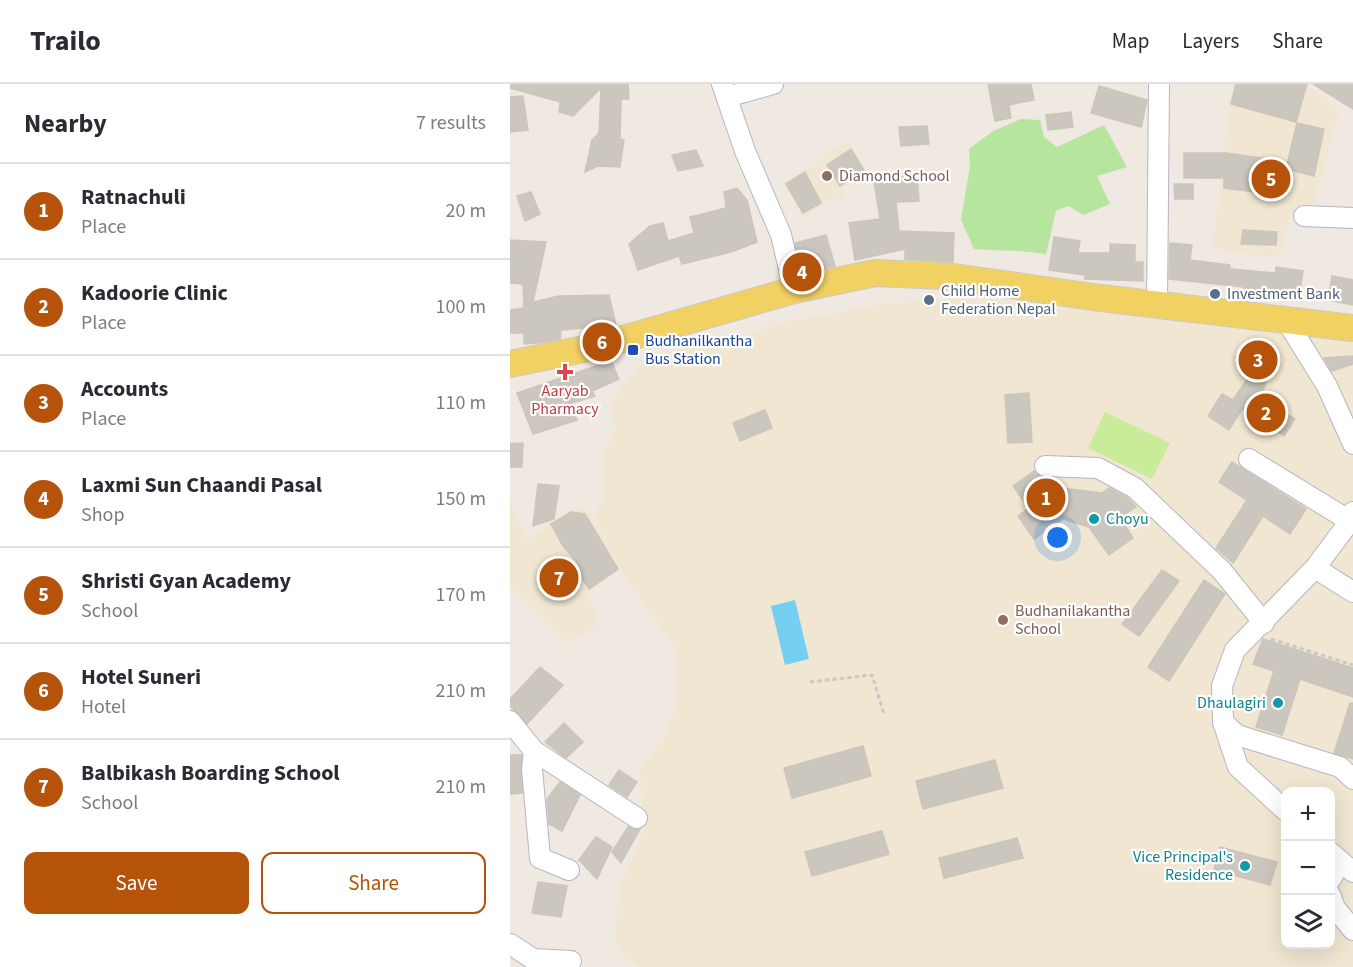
<!DOCTYPE html>
<meta charset="utf-8">
<style>
:root{--surface:#fff;--page:#f7f7f7;--text:#2b2b33;--muted:#7c7c81;--line:#e1e1e2;--accent:#b45309}
body{margin:0;font-family:"Source Sans 3",sans-serif;background:var(--page);color:var(--text)}
.controls{position:absolute;right:18px;bottom:18px;display:grid;overflow:hidden;border-radius:12px;box-shadow:0 6px 24px #0002}
.controls button{width:54px;height:54px;display:grid;place-items:center;padding:0;border:0;border-bottom:2px solid var(--line);background:var(--surface);color:var(--text);font:30px sans-serif}
.you{position:absolute;left:548px;top:454px;width:21px;height:21px;margin:-15px;border:4px solid #fff;border-radius:50%;background:#1a73e8;box-shadow:0 0 0 9px #1a73e833}
.badge{display:grid;place-items:center;width:39px;height:39px;border-radius:50%;background:var(--accent);color:#fff;font-size:20px;font-weight:700}
.pin{position:absolute;translate:-50% -50%;border:3px solid #fff;box-shadow:0 2px 6px #0006}
.list{margin:0;padding:0;list-style:none}
h2{display:flex;justify-content:space-between;align-items:center;height:78px;margin:0;padding:0 24px;font-size:26px}
h2 small{font-size:20px;font-weight:400;color:var(--muted)}
.list li{display:grid;grid-template-columns:39px 1fr auto;gap:18px;align-items:center;box-sizing:border-box;height:96px;padding:0 24px;border-top:2px solid var(--line)}
.list b{display:block;font-size:22px;white-space:nowrap}
.list p{margin:0;font-size:20px;white-space:nowrap;color:var(--muted)}
.list em{font-size:20px;font-style:normal;color:var(--muted)}
.actions{display:flex;gap:12px;padding:18px 24px}
.actions a{flex:1;padding:14px 0;border:2px solid var(--accent);border-radius:12px;text-align:center;font-size:21px;color:var(--accent)}
.actions .main{background:var(--accent);color:#fff}
.icon{flex:none;width:33px;height:33px;fill:none;stroke:currentColor;stroke-width:2;stroke-linecap:round;stroke-linejoin:round}
.map{position:relative;flex:none;width:843px;height:883px;overflow:hidden}
header{display:flex;align-items:center;gap:36px;box-sizing:border-box;height:84px;padding:0 30px;background:var(--surface);border-bottom:2px solid var(--line)}
header strong{font-size:28px}
nav{display:flex;gap:33px;margin-inline-start:auto;font-size:21px}
main{display:flex}
aside{flex:1;background:var(--surface)}
.map>svg:first-child{display:block}
</style>
<header>
<strong>Trailo</strong>
<nav><a>Map</a><a>Layers</a><a>Share</a></nav>
</header>
<main>
<aside>
<h2>Nearby<small>7 results</small></h2>
<ul class="list">
<li><span class="badge">1</span><div><b>Ratnachuli</b><p>Place</p></div><em>20 m</em></li>
<li><span class="badge">2</span><div><b>Kadoorie Clinic</b><p>Place</p></div><em>100 m</em></li>
<li><span class="badge">3</span><div><b>Accounts</b><p>Place</p></div><em>110 m</em></li>
<li><span class="badge">4</span><div><b>Laxmi Sun Chaandi Pasal</b><p>Shop</p></div><em>150 m</em></li>
<li><span class="badge">5</span><div><b>Shristi Gyan Academy</b><p>School</p></div><em>170 m</em></li>
<li><span class="badge">6</span><div><b>Hotel Suneri</b><p>Hotel</p></div><em>210 m</em></li>
<li><span class="badge">7</span><div><b>Balbikash Boarding School</b><p>School</p></div><em>210 m</em></li>
</ul>
<div class="actions"><a class="main">Save</a><a>Share</a></div>
</aside>
<div class="map">
<svg width="843" height="883" viewBox="0 0 843 883">
<rect width="100%" height="100%" fill="#efe9e1"/>
<g fill="#f0e6d1" fill-rule="evenodd">
<polygon points="722,0 787,0 805,7 829,27 804,120 786,122 780,134 773,166 765,173 725,169 703,162"/>
<polygon points="338,58 357,86 333,105 334,113 317,117 294,134 272,98 311,78 313,71"/>
<path d="M 471,213 L 561,224 L 747,240 L 843,254 L 843,883 L 130,883 L 114,870 L 105,857 L 107,824 L 112,797 L 134,746 L 130,685 L 154,654 L 168,620 L 166,566 L 110,485 L 78,508 L 89,540 L 57,560 L 0,503 L 0,416 L 18,458 L 56,427 L 78,425 L 104,474 L 85,431 L 96,407 L 92,376 L 106,343 L 100,319 L 140,270 L 222,256 L 274,238 L 374,220 ZM 776,708 L 820,708 L 820,860 L 776,860 Z"/>
</g>
<path fill="#b6e59e" d="M 511,35 L 530,36 L 534,53 L 547,63 L 594,41 L 617,83 L 587,92 L 600,120 L 573,131 L 558,122 L 546,127 L 536,170 C 512,166 489,167 464,165 L 451,136 L 460,82 L 459,65 L 483,47 Z"/>
<polygon fill="#c9ec9a" points="595,328 660,359 642,395 578,364"/>
<polygon fill="#75cff0" points="285,516 299,575 275,581 261,522"/>
<g fill="#cbc7bf" stroke="#cbc5ba" stroke-width="1.5">
<polygon points="0,0 118,0 119,15 111,15 110,55 114,56 110,83 88,82 75,88 82,56 89,49 91,4 63,32 49,28 50,18 0,4"/>
<polygon points="478,0 521,0 524,16 499,21 501,34 485,37"/>
<polygon points="726,0 797,0 786,38 721,20"/>
<polygon points="803,0 843,0 843,25"/>
<polygon points="589,2 637,16 631,43 581,29"/>
<polygon points="13,12 18,46 0,48 0,13"/>
<polygon points="561,28 563,43 538,46 536,31"/>
<polygon points="787,39 814,45 804,92 776,85"/>
<polygon points="417,42 419,60 391,62 389,43"/>
<polygon points="341,65 354,86 330,102 317,81"/>
<polygon points="186,66 193,82 168,87 162,71"/>
<polygon points="674,69 716,69 772,77 768,100 759,110 714,104 714,94 674,94"/>
<polygon points="295,88 311,119 293,129 276,100"/>
<polygon points="407,90 409,117 386,118 389,147 444,149 443,178 395,175 395,165 345,176 339,139 370,135 364,97"/>
<polygon points="664,100 683,100 683,115 665,115"/>
<polygon points="227,104 237,116 247,158 221,168 172,180 169,172 128,186 119,160 140,142 153,139 158,157 184,149 180,133 216,124 214,108"/>
<polygon points="21,108 30,130 15,137 7,112"/>
<polygon points="733,146 767,148 766,161 731,160"/>
<polygon points="316,151 325,182 292,189 285,159"/>
<polygon points="544,153 570,157 568,169 600,169 600,160 625,161 625,178 633,178 633,197 575,195 575,191 539,186"/>
<polygon points="0,156 36,158 23,218 49,212 99,211 106,241 51,246 50,255 28,259 14,260 14,249 0,249 0,226 14,224 13,200 0,199"/>
<polygon points="660,159 682,161 680,176 720,181 720,185 766,189 766,183 793,187 789,216 733,212 734,203 659,195"/>
<polygon points="822,192 843,196 843,221 818,216"/>
<polygon points="739,256 767,265 752,310 748,312 785,335 774,352 732,325 719,346 698,332 712,310 723,316 740,291 729,287"/>
<polygon points="843,272 843,280 822,287 814,274"/>
<polygon points="101,277 109,295 82,307 85,312 59,320 67,336 23,350 7,309"/>
<polygon points="519,309 522,358 498,359 495,311"/>
<polygon points="255,326 262,344 230,357 223,339"/>
<polygon points="13,359 12,383 0,383 0,360"/>
<polygon points="722,378 796,425 780,450 753,432 723,479 706,464 737,416 709,398"/>
<polygon points="524,387 529,392 537,394 543,403 592,409 599,404 618,414 626,423 610,433 623,454 599,471 579,443 553,435 524,455 508,432 519,424 503,402"/>
<polygon points="28,400 49,402 44,435 23,442"/>
<polygon points="61,428 75,430 108,485 79,505 63,481 67,478 53,462 41,440"/>
<polygon points="652,486 669,497 629,552 612,540"/>
<polygon points="694,496 715,510 659,597 638,583"/>
<polygon points="753,555 843,584 843,613 790,595 772,651 746,643 764,587 743,580"/>
<polygon points="30,583 53,601 17,640 0,622 0,615"/>
<polygon points="840,619 843,619 843,675 824,669"/>
<polygon points="54,639 73,658 56,674 35,658"/>
<polygon points="353,662 361,692 282,714 274,684"/>
<polygon points="0,671 12,671 12,709 0,710"/>
<polygon points="485,676 493,704 413,725 406,697"/>
<polygon points="109,686 127,698 117,713 99,701"/>
<polygon points="50,698 70,711 52,747 39,740 37,715"/>
<polygon points="118,743 130,745 111,779 102,768"/>
<polygon points="372,747 379,770 302,792 295,768"/>
<polygon points="86,753 102,763 87,795 69,776"/>
<polygon points="507,754 513,774 434,794 429,774"/>
<polygon points="710,763 767,778 760,801 704,786"/>
<polygon points="28,798 57,802 51,833 22,829"/>
</g>
<g fill="none" stroke-linecap="round" stroke-linejoin="round">
<g stroke="#b4b7c1" stroke-width="22">
<g id="minor">
<polyline points="212,0 235,67 271,151 284,206"/>
<polyline points="217,13 263,0"/>
<polyline points="794,132 843,134"/>
<polyline points="647,220 649,0"/>
<polyline points="776,236 817,302 843,360"/>
<polyline points="739,375 840,437"/>
<polyline points="535,382 588,384 625,404 712,487 754,539"/>
<polyline points="805,484 843,508"/>
<polyline points="0,637 24,667 127,734"/>
<polyline points="713,638 727,651 830,683 843,695"/>
<polyline points="24,667 22,685 30,774 59,786"/>
<polyline points="776,727 728,683 713,638 712,602 725,566 805,484 840,437 843,428"/>
<polyline points="820,768 843,788"/>
<polyline points="820,796 831,778"/>
<polyline points="820,810 825,824 843,846"/>
<polyline points="0,860 23,875 61,877"/>
</g>
</g>
<g stroke="#c9c9c9" stroke-width="28">
<polyline id="major" points="0,280 89,262 284,206 365,189 437,192 583,213 843,244"/>
</g>
<g stroke="#c9c9c9" stroke-width="3" stroke-dasharray="4.5 3" stroke-linecap="butt">
<polyline points="761,555 843,581"/>
<polyline points="300,598 362,591 374,630"/>
</g>
<use href="#minor" stroke="#fff" stroke-width="20"/>
<use href="#major" stroke="#f2d163" stroke-width="26"/>
</g>
<g fill="#8d6e63" stroke="#fff" stroke-width="2">
<circle cx="317" cy="92" r="6"/>
<circle cx="493" cy="536" r="6"/>
</g>
<g fill="#5c6f8a" stroke="#fff" stroke-width="2">
<circle cx="705" cy="210" r="6"/>
<circle cx="419" cy="216" r="6"/>
</g>
<rect fill="#1a4fb4" stroke="#fff" stroke-width="2" x="117" y="260" width="12" height="12" rx="3"/>
<path fill="#e0444e" stroke="#fff" stroke-width="2" d="M52 279h6v6h6v6h-6v6h-6v-6h-6v-6h6z"/>
<g fill="#0f9aa8" stroke="#fff" stroke-width="2">
<circle cx="584" cy="435" r="6"/>
<circle cx="768" cy="619" r="6"/>
<circle cx="735" cy="782" r="6"/>
</g>
<g text-anchor="middle" dominant-baseline="central" stroke-width="4.5" stroke-linejoin="round" paint-order="stroke">
<g font-size="16" fill="#785e54" stroke="#fff" text-anchor="start">
<text x="329" y="92">Diamond School</text>
<text x="505" y="527">Budhanilakantha<tspan x="505" dy="18">School</tspan></text>
</g>
<g font-size="16" fill="#4e5e75" stroke="#fff" text-anchor="start">
<text x="431" y="207">Child Home<tspan x="431" dy="18">Federation Nepal</tspan></text>
<text x="717" y="210">Investment Bank</text>
</g>
<g font-size="16" fill="#164399" stroke="#fff" text-anchor="start">
<text x="135" y="257">Budhanilkantha<tspan x="135" dy="18">Bus Station</tspan></text>
</g>
<g font-size="16" fill="#be3a42" stroke="#fff">
<text x="55" y="307">Aaryab<tspan x="55" dy="18">Pharmacy</tspan></text>
</g>
<g font-size="16" fill="#0d838f" stroke="#fff" text-anchor="end">
<text x="596" y="435" text-anchor="start">Choyu</text>
<text x="756" y="619">Dhaulagiri</text>
<text x="723" y="773">Vice Principal's<tspan x="723" dy="18">Residence</tspan></text>
</g>
</g>
</svg>
<div class="controls">
<button>+</button>
<button>−</button>
<button><svg class="icon" aria-label="layers" viewBox="0 0 24 24"><path d="M12 4l9 5-9 5-9-5zM3 14l9 5 9-5"/></svg></button>
</div>
<div class="you"></div>
<div class="pin badge" style="left:536px;top:414px">1</div>
<div class="pin badge" style="left:756px;top:329px">2</div>
<div class="pin badge" style="left:748px;top:276px">3</div>
<div class="pin badge" style="left:292px;top:188px">4</div>
<div class="pin badge" style="left:761px;top:95px">5</div>
<div class="pin badge" style="left:92px;top:258px">6</div>
<div class="pin badge" style="left:49px;top:494px">7</div>
</div>
</main>
